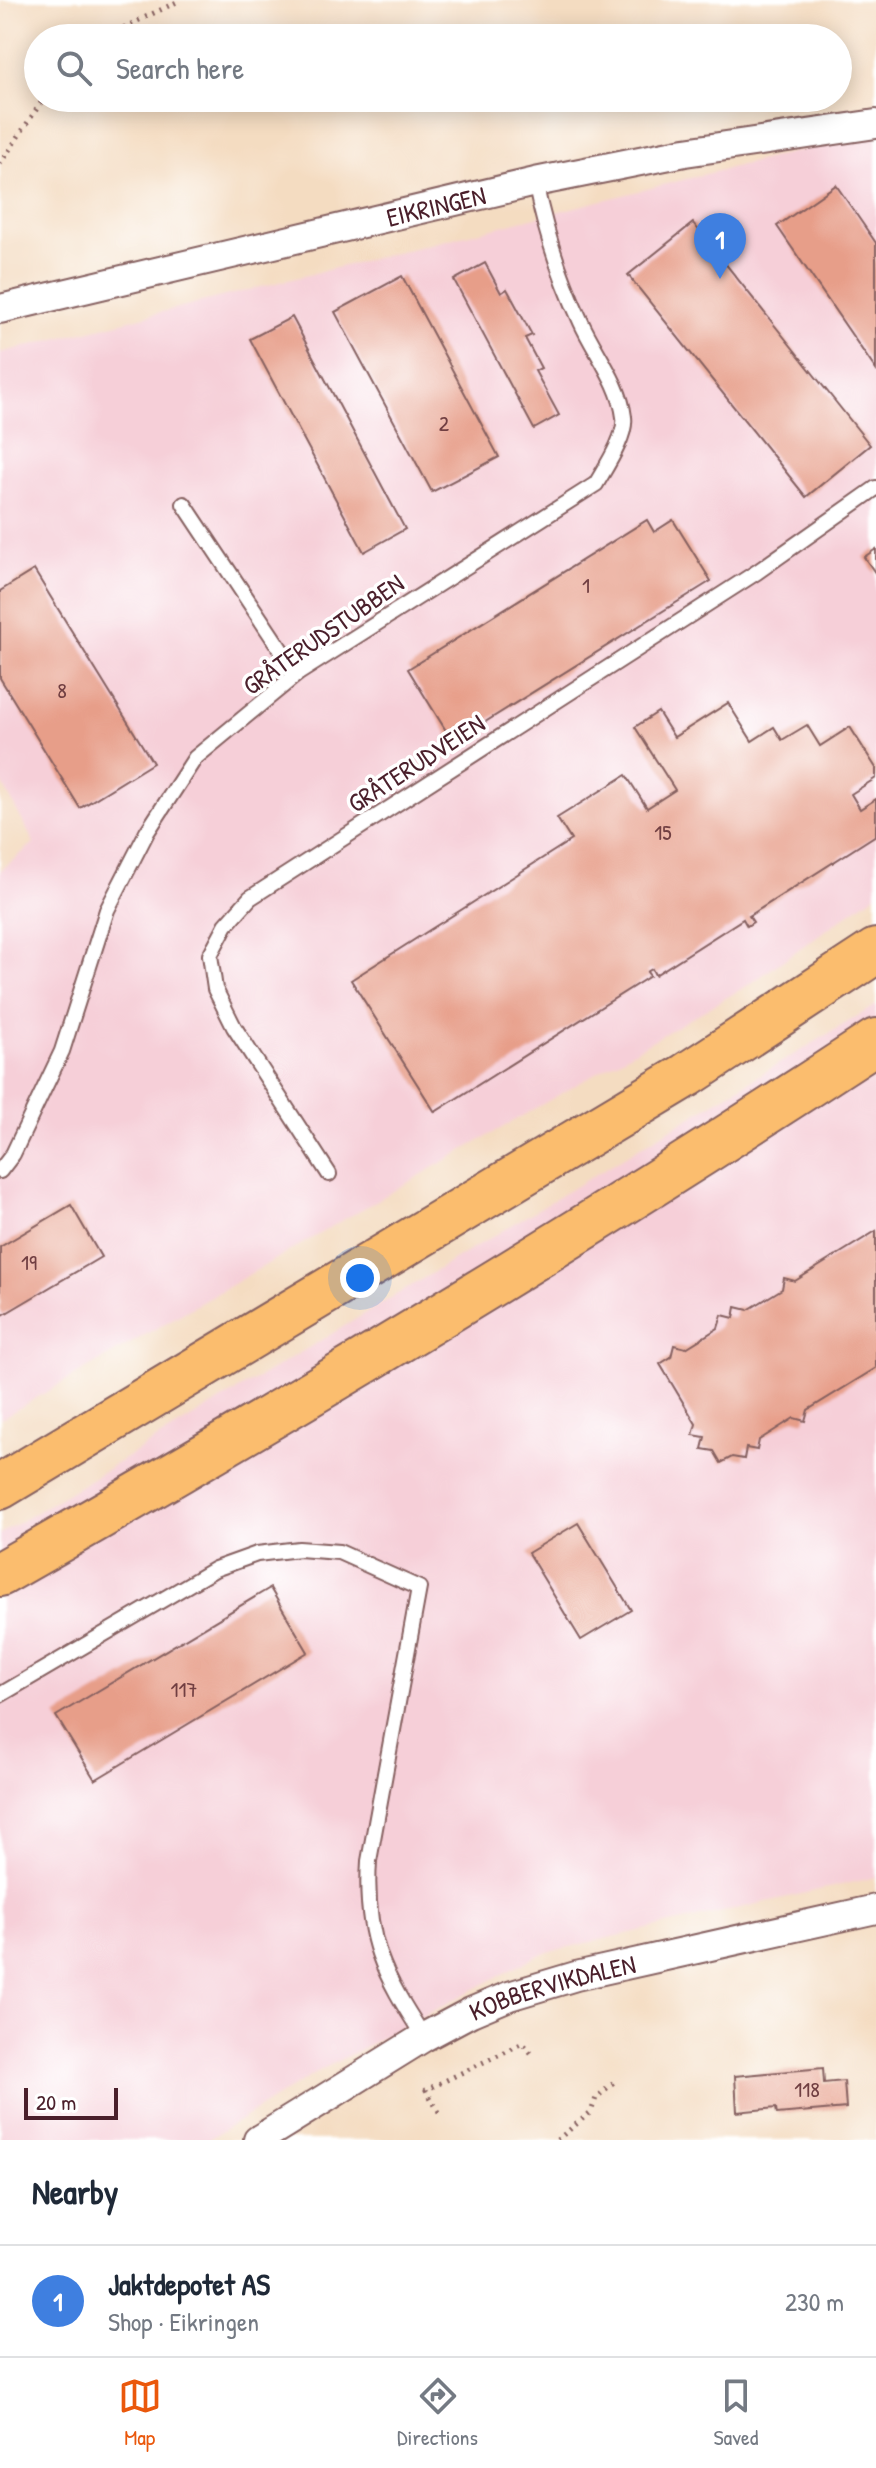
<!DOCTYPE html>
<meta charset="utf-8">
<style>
:root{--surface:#fff;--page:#f6f6f7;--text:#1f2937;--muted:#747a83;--line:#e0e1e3;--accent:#ea580c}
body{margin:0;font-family:"Patrick Hand",sans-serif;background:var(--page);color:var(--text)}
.scale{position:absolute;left:24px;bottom:20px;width:94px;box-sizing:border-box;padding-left:8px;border:4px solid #4a1f2b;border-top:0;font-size:22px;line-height:28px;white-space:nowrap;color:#4a1f2b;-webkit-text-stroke:6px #fff;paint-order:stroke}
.you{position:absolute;left:360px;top:1278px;width:28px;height:28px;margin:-20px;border:6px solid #fff;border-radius:50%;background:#1a73e8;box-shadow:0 0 0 12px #1a73e833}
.badge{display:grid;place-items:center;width:52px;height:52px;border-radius:50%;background:var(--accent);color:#fff;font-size:26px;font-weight:700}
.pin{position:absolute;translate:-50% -66px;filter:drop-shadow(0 2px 4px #0008)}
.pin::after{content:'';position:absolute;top:42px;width:28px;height:24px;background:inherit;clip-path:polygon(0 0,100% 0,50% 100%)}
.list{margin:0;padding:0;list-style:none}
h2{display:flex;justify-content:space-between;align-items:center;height:104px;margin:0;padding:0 32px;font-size:34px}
h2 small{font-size:26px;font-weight:400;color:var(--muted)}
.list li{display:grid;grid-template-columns:52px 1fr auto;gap:24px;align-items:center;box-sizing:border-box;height:112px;padding:0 32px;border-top:2px solid var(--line)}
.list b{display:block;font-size:30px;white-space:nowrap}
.list p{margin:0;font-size:26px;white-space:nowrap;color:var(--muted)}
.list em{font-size:26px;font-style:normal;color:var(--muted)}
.icon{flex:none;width:44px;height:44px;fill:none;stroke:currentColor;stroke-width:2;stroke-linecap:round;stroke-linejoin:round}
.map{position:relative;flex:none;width:876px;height:2140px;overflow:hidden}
.search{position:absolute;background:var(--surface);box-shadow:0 4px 20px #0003;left:24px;right:24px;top:24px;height:88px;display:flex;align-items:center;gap:20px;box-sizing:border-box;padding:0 28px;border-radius:44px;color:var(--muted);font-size:30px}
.sheet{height:216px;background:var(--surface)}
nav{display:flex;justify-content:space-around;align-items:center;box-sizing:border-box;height:112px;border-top:2px solid var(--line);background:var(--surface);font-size:22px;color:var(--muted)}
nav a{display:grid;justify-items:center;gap:4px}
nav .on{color:var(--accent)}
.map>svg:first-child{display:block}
</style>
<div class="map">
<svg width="876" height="2140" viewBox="0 0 876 2140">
<rect width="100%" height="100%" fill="#fff"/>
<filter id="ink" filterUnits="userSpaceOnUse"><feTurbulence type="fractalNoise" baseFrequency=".0125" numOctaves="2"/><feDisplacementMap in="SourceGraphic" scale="16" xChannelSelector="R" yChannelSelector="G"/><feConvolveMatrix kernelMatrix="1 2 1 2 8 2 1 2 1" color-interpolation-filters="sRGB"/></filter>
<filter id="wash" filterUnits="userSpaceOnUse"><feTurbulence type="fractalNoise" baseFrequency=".006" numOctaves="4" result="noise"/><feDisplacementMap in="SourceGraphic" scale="32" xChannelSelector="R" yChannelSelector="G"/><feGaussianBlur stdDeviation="1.8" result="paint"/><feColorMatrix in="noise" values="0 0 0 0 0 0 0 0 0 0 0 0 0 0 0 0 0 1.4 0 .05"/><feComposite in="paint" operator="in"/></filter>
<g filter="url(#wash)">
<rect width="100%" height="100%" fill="#f4dcc1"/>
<g fill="#f6cfd8">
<polygon points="876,131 876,894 750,984 0,1419 0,871 34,843 0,779 0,353"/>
<polygon points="876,1005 876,1877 543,1953 321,2070 207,2140 0,2140 0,1534"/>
</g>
<g id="blocks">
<g fill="#e79e89">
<polygon points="836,185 876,243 876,370 777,226"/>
<polygon points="693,223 870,445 806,497 628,275"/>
<polygon points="485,263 501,293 507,289 532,335 525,338 541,368 535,371 559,415 534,429 454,280"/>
<polygon points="402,276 499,457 432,492 335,312"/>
<polygon points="292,317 405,529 364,552 250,339"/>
<polygon points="647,520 654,532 673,520 711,581 453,742 408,669"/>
<polygon points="876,549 876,574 864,557"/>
<polygon points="34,570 153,763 80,808 0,678 0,591"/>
<polygon points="728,703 752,741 774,727 782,740 807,725 820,746 850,727 876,768 876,778 851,794 860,809 876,799 876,835 749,916 753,922 747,926 743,919 655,975 652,969 647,972 650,976 435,1112 351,980 571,840 557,818 626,775 647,808 675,790 635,727 658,712 674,737"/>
<polygon points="71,1205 101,1257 3,1315 0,1310 0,1247"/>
<polygon points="876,1231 876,1368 808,1410 805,1421 794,1418 759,1440 757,1450 746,1448 744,1459 732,1457 721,1463 714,1451 702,1449 705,1437 693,1435 696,1424 660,1364 671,1357 674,1345 686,1348 718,1328 722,1315 734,1318 736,1307 748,1310 782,1289 784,1278 795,1281"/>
<polygon points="578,1523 631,1610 581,1640 528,1553"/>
<polygon points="270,1588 308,1652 95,1780 56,1716"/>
<polygon points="823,2068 824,2083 844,2081 846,2108 777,2114 776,2108 737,2112 735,2076"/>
</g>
</g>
</g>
<g filter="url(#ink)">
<use href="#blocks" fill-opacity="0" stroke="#866160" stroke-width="2"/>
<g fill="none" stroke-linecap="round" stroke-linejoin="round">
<g stroke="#866160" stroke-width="18">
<g id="lane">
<polyline points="184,504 297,674"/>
<path d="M 0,1171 L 13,1154 L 62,1051 L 107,910 L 147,832 L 195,758 L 297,674 L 596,484 C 605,468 627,436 624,417 C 620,383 595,353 581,322 C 560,277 545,231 535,182"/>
<polyline points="329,1174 234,1027 215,989 210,955 226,925 250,898 757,572 876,488"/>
<path d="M 0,1695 L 215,1569 L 257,1554 L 299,1549 L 339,1552 L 419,1588 L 369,1861 C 364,1938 383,1974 424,2037"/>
</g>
</g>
<g stroke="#866160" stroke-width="32">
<g id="street">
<path id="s1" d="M 0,309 L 535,182 L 685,152 L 876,124"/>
<path id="s2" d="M 258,2140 L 424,2037 L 471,2012 L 509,1996 L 576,1976 L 876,1909"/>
</g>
</g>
<g stroke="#866160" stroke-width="48">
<g id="highway">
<polyline points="0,1487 687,1075 876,951"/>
<path d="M 0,1574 C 297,1405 590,1229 876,1041"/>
</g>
</g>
<g stroke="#866160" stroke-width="5" stroke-dasharray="2 6" stroke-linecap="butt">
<polyline points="102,38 181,0"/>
<polyline points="0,164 44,98"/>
<polyline points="439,2112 426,2090 523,2043 532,2054"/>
<polyline points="557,2140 591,2112 596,2098 615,2081"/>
</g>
<use href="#lane" stroke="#fff" stroke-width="14"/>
<use href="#street" stroke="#fff" stroke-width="28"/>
<use href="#highway" stroke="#fbbd6e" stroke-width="44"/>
</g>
</g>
<g text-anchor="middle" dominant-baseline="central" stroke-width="7" stroke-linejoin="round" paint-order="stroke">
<g font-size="22" fill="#713f42">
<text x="444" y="423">2</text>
<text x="586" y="585">1</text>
<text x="62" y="690">8</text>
<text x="663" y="832">15</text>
<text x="29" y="1262">19</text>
<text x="184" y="1689">117</text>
<text x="807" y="2089">118</text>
</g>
<g font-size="26" fill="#4a1f2b" stroke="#fff">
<text stroke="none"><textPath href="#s1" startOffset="448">EIKRINGEN</textPath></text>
<text transform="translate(323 634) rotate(-35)">GRÅTERUDSTUBBEN</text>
<text transform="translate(416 763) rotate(-33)">GRÅTERUDVEIEN</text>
<text stroke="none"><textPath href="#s2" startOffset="334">KOBBERVIKDALEN</textPath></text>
</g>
</g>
</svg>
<div class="scale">20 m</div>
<div class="you"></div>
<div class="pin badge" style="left:720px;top:279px;background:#3f7fe0">1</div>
<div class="search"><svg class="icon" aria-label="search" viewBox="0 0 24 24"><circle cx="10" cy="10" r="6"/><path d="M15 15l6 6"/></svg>Search here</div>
</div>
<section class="sheet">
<h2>Nearby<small></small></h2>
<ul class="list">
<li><span class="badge" style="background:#3f7fe0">1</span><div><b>Jaktdepotet AS</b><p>Shop · Eikringen</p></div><em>230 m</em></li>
</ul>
</section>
<nav>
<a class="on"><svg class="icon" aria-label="map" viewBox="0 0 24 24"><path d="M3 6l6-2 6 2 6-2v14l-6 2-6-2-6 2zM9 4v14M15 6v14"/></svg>Map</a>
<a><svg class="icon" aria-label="directions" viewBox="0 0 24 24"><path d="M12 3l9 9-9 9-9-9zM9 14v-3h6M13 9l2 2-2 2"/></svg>Directions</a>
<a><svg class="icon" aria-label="saved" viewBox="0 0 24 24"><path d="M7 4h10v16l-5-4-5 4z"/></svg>Saved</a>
</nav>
